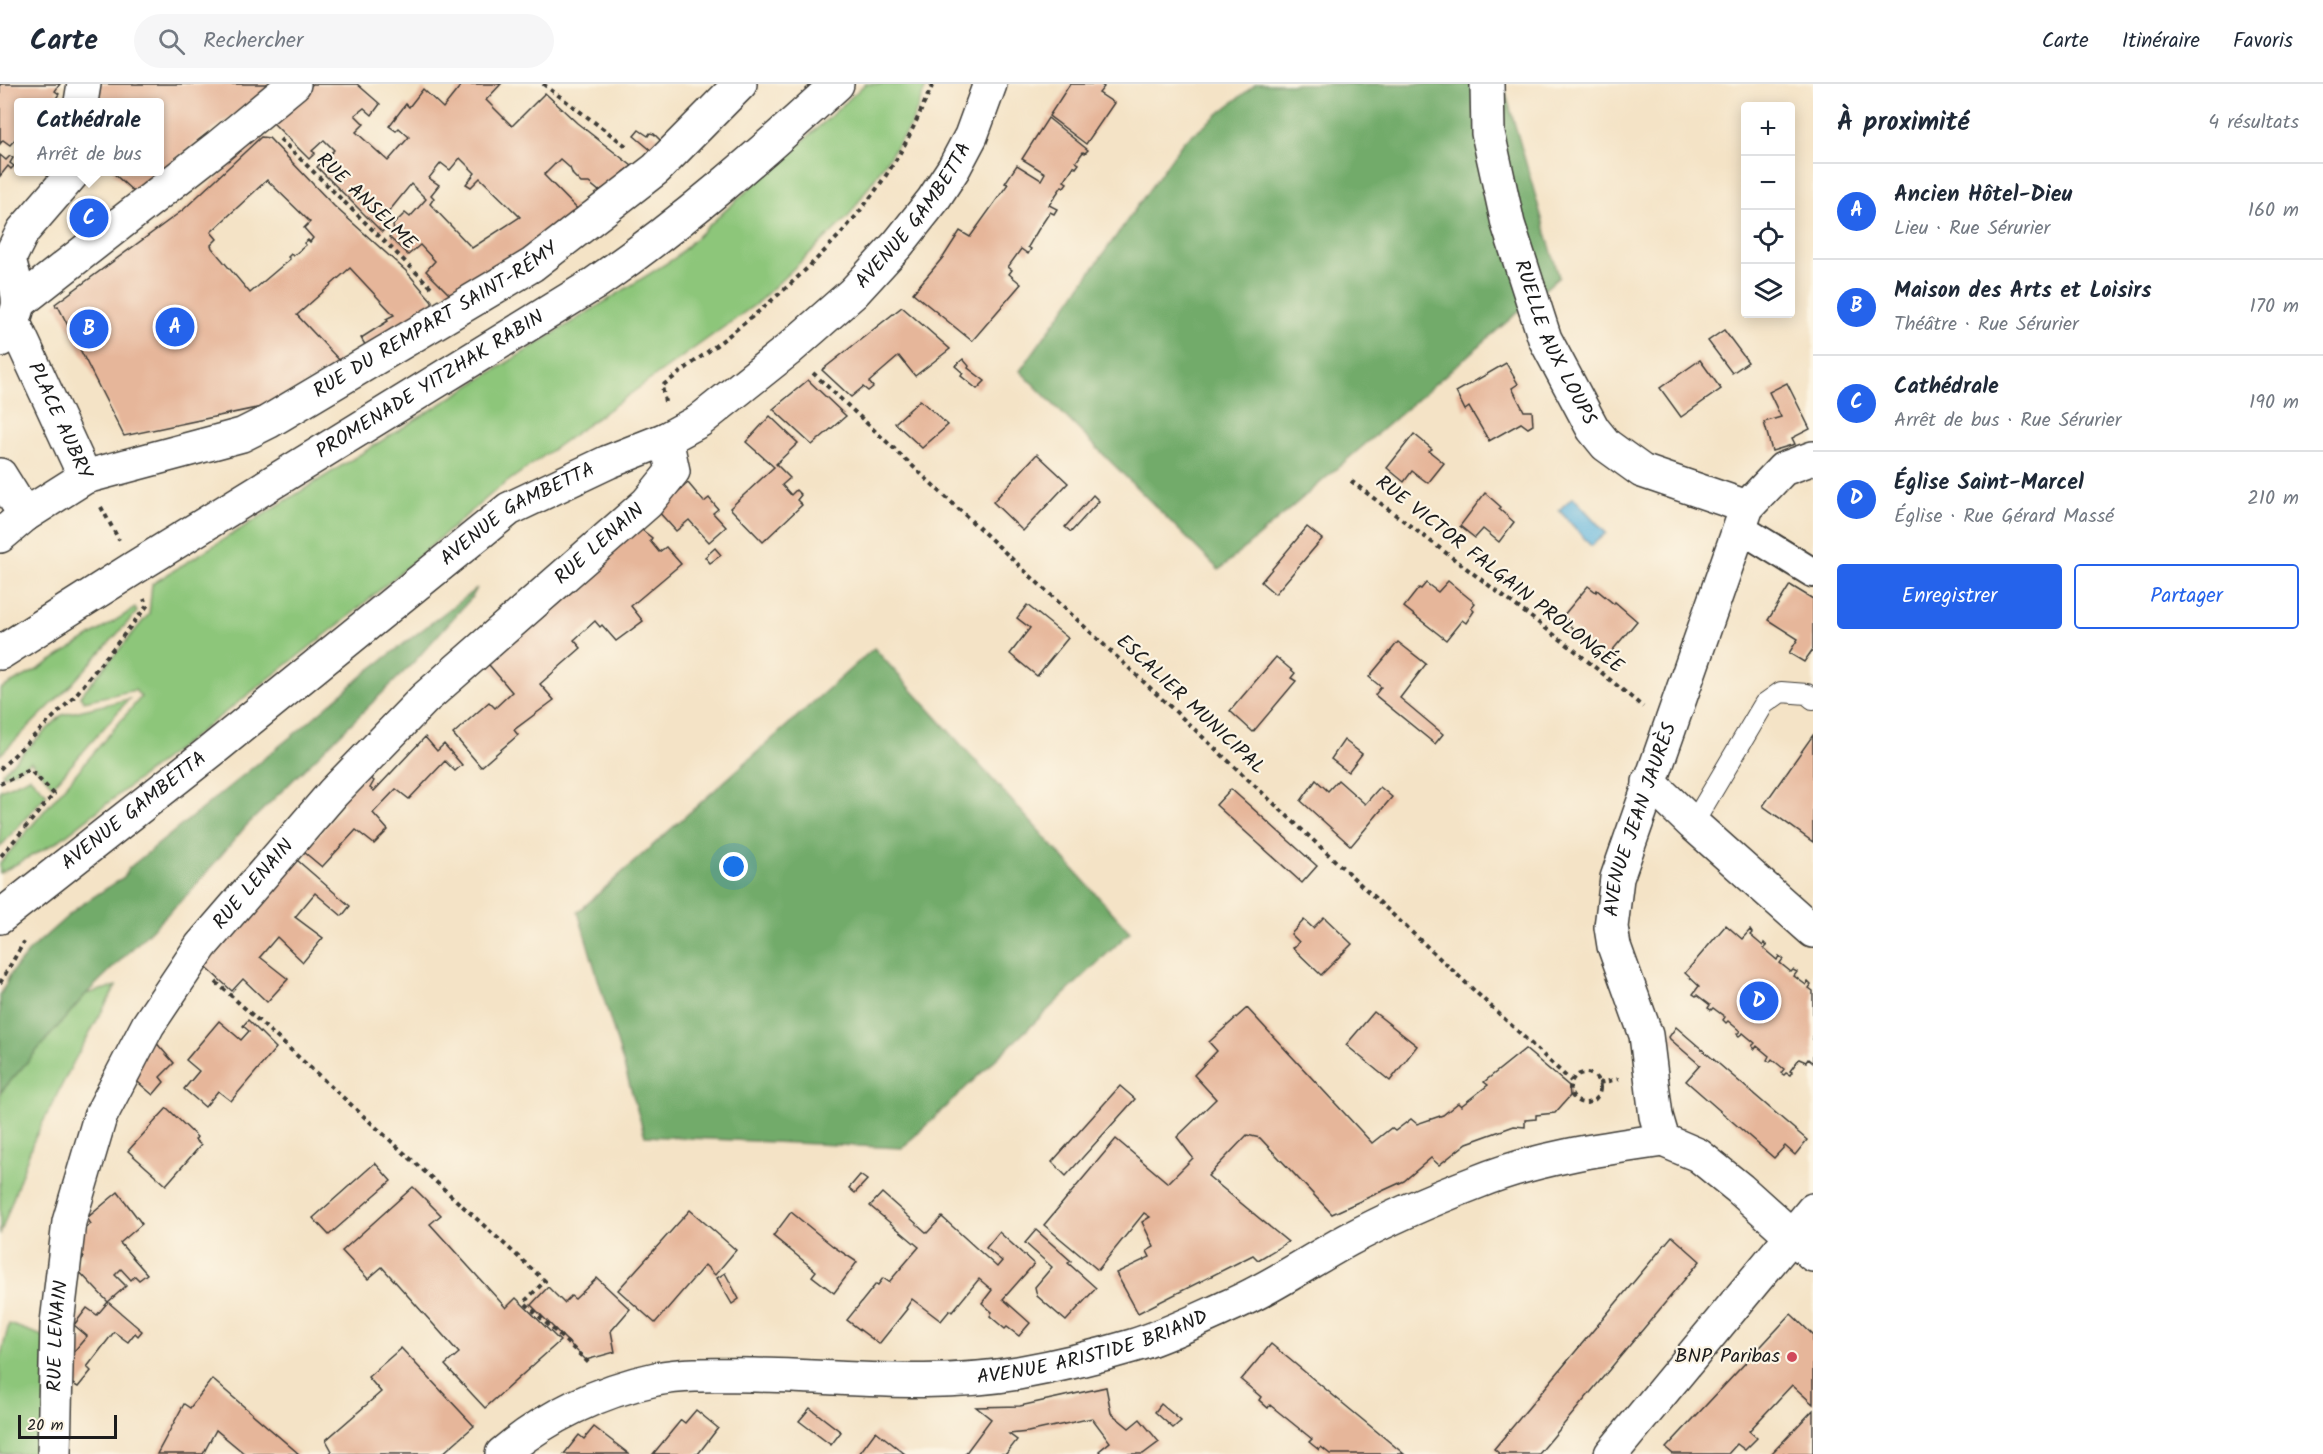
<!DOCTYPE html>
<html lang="fr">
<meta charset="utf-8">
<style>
:root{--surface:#fff;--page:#f6f6f7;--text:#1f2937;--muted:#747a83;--line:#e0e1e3;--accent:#2563eb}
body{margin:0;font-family:Kalam,sans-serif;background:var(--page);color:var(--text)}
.controls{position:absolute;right:18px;top:18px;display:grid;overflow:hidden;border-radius:6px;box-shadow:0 3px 15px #0003}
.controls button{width:54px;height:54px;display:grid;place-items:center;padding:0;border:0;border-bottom:2px solid var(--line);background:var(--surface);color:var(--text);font:30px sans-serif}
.scale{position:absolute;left:18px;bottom:15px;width:99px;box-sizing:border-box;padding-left:6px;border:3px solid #1c1c1c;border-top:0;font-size:16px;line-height:21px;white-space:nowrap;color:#1c1c1c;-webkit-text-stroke:4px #fcf5e5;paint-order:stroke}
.you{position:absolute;left:734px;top:783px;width:21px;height:21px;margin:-15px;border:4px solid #fff;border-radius:50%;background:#1a73e8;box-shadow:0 0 0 9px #1a73e833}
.badge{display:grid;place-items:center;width:39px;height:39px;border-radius:50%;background:var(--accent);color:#fff;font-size:20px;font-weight:700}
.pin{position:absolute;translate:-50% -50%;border:3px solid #fff;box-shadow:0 2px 6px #0006}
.popup{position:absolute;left:14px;top:14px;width:150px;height:78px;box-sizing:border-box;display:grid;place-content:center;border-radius:6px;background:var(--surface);filter:drop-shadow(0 2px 4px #0005);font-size:20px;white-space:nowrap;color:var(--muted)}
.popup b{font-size:22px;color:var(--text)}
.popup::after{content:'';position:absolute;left:50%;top:100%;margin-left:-12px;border:12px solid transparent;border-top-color:var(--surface)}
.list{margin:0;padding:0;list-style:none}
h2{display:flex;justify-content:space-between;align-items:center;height:78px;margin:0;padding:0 24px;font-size:26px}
h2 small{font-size:20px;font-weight:400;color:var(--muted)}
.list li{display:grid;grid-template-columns:39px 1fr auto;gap:18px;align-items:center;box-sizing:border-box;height:96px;padding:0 24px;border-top:2px solid var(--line)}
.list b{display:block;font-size:22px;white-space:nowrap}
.list p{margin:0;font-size:20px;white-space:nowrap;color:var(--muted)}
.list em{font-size:20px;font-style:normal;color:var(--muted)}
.actions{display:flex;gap:12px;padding:18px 24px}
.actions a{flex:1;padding:14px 0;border:2px solid var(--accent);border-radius:6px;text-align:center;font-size:21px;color:var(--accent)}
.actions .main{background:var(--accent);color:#fff}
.icon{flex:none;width:33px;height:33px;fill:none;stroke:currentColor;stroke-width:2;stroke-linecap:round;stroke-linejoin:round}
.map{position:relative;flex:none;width:1813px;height:1370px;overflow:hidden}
header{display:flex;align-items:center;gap:36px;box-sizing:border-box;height:84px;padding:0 30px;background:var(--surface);border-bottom:2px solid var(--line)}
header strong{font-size:28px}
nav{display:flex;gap:33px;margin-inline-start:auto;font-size:21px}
.search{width:420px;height:54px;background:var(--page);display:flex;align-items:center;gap:15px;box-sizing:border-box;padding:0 21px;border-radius:33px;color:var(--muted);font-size:22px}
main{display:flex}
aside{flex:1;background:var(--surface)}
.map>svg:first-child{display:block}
</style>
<header>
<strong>Carte</strong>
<div class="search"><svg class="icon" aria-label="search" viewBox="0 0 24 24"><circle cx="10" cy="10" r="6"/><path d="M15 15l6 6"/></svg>Rechercher</div>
<nav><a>Carte</a><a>Itinéraire</a><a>Favoris</a></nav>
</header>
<main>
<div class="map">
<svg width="1813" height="1370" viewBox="0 0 1813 1370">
<rect width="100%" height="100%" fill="#fcf5e5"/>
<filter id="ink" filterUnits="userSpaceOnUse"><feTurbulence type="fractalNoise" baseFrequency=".0167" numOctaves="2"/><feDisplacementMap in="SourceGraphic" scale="12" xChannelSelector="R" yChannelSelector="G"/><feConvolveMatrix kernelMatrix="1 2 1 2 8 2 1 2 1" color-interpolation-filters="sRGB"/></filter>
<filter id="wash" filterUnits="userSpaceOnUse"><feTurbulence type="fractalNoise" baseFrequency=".008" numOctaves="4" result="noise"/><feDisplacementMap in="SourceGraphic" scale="24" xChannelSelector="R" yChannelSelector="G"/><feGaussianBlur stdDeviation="1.35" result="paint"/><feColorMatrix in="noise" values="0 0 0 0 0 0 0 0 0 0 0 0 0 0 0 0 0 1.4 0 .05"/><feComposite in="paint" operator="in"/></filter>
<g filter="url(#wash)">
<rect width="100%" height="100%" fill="#f4e3c6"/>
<g fill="#8dc67a" stroke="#54714b" stroke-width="1.5">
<path d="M 865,0 L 927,0 L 911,41 L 848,133 L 756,220 L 496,406 L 346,535 L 57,758 L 0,789 L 0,779 L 141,613 L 135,606 L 84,617 L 80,612 L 149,530 L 152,500 L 675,174 C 736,113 803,60 865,0 Z"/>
<polygon points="135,524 137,528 70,602 0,671 0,605 37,586"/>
<polygon points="129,615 53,702 31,678 4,692 2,689 62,631"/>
<polygon points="30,693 47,710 0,763 0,706"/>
<polygon points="116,902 73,979 33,1058 0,1151 0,1009 86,910"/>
<polygon points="9,1240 46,1253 44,1370 0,1370 0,1275"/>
</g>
<g fill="#72ab6a" stroke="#476443" stroke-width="1.5">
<polygon points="1256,0 1503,0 1559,193 1219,486 1020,287 1183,58"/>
<polygon points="477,504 472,513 413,579 246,742 189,809 86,910 0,1009 0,912 11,889 31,865 78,823 124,793 129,784 304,642 368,587"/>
<polygon points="874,564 1130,848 902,1064 645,1052 578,828"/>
</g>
<polygon fill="#62b6de" stroke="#3f697d" stroke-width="1.5" points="1573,413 1606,449 1591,462 1559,426"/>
<g id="blocks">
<g fill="#e6b69a" fill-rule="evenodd">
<polygon points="0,0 60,0 55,7 59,10 55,16 59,18 18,18 18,52 10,61 3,56 0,60"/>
<polygon points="96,0 276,0 207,50 134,108 112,88 160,88 160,18 91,18"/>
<path d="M 313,0 L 357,0 L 380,20 L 372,31 L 364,24 L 355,31 L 364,40 L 356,48 L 388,77 L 409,53 L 399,44 L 396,47 L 389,42 L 406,20 L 409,23 L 423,5 L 443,24 L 462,0 L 501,0 L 486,16 L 512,42 L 545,9 L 577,39 L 632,82 L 624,88 L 623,93 L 599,107 L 589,99 L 581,99 L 573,91 L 570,84 L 560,75 L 544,91 L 582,130 L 454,215 L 426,187 L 435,177 L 420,161 L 408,171 L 389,153 L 394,148 L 393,141 L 405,129 L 410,133 L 426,115 L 411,100 L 382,136 L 388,141 L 382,148 L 317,83 L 334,66 L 324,56 L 312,67 L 315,69 L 309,75 L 270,36 L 270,34 ZM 460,74 L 475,89 L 466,100 L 471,103 L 480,94 L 520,133 L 472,164 L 430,120 L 434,114 L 431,111 L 439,101 L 429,94 L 441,79 L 450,86 Z"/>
<polygon points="1070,0 1100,0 1104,3 1099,9 1114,19 1086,60 1049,32"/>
<polygon points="1048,34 1088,66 1085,69 1083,68 1076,78 1079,80 1076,84 1074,82 1064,97 1067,99 1064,103 1062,102 1049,121 1057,125 1054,130 1050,128 1038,146 1028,163 1031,165 1028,170 1021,165 1008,183 1012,186 1009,190 1021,200 972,257 913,209 944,172 960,147 970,153 1008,100 1005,99 1017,81 1041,96 1045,89 1022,75"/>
<polygon points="639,46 648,52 650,49 654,50 662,58 652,67 634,52"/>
<path d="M 261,53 L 269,54 L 334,122 L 406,187 L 432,217 L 432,223 L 367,264 L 361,254 L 388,237 L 386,235 L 394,231 L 350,184 L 297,231 L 342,279 L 266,322 L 124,352 L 58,222 L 56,223 L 55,220 L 183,126 ZM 267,96 L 310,138 L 304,144 L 313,154 L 310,158 L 308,156 L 304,159 L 306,161 L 293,172 L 291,170 L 288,173 L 290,175 L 250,209 L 212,164 L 211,161 L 217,155 L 211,148 Z"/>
<polygon points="0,71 6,76 10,72 13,74 10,79 14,82 11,85 8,82 0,92"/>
<polygon points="902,223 950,265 915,292 899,272 869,298 873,303 868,307 863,303 851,313 822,286"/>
<polygon points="1724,246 1748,278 1732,289 1708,257"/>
<polygon points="963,275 969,282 968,284 985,297 977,305 961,292 963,289 955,282"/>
<polygon points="1700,276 1721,305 1681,333 1660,304"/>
<polygon points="1506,279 1518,300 1512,304 1524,327 1532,327 1533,341 1528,344 1521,339 1489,357 1469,323 1465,326 1456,308"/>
<polygon points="808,296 846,332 812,361 773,325"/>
<polygon points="1787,299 1810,345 1792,354 1795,360 1772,367 1764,338 1781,333 1769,308"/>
<polygon points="920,316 948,341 922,364 895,339"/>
<polygon points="770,332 798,359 776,380 790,394 782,401 791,411 796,406 801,411 797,416 802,421 763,458 730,424 774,383 746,358"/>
<polygon points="1414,350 1432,365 1429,367 1444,379 1428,399 1412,387 1404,398 1387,384"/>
<polygon points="1037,370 1068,399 1023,447 993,418"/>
<polygon points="688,399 704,418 709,414 718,425 713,429 726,443 709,458 689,436 676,447 657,426"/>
<polygon points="1485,409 1501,423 1499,425 1514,438 1499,458 1483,445 1475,454 1460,442"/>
<polygon points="1093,411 1099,417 1071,448 1065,443"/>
<polygon points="637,442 652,454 650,457 659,468 666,463 681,480 631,522 643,537 616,557 602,541 600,543 595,537 574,556 581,564 540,600 554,616 514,646 518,651 481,683 453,650 489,618 495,624 512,608 484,575 525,538 534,540 552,525 574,506 571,502"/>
<polygon points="1307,443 1322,455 1275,510 1261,498"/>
<polygon points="715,464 721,471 710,479 705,473"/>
<polygon points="1448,497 1475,519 1471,524 1474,527 1466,539 1462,536 1446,556 1404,523 1419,504 1421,505 1426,499 1438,508"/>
<polygon points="1790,501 1813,515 1813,565 1804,578 1789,569 1798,555 1768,536"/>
<polygon points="1588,502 1596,508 1597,506 1614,520 1615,518 1637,537 1606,574 1586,558 1587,556 1570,542 1571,539 1563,532"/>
<polygon points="1027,521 1068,554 1037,592 1010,570 1030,544 1017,534"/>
<polygon points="1398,558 1426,580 1400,614 1443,650 1435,660 1375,611 1381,603 1369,593"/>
<polygon points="1276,573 1295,589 1291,594 1296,597 1253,648 1230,627"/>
<polygon points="1813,651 1813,758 1763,722"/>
<polygon points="425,653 437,667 444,660 462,681 455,687 445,677 409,715 396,705 373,729 388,746 374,760 356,746 322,783 304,768 345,721 340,717 365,690 374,697 370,704 374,707"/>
<polygon points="1344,656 1362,670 1348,688 1331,675"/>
<polygon points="1316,696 1328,707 1338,696 1365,720 1380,703 1392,713 1351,762 1301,717"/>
<polygon points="1231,705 1317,782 1302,799 1216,721"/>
<polygon points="290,770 350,822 342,832 315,809 295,833 323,854 303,878 277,853 260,873 288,895 267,918 243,895 232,907 199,877"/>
<polygon points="1324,833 1352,860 1321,891 1293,864 1299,858 1291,850 1304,836 1313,844"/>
<polygon points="1726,841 1742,855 1750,846 1752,849 1750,851 1763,862 1764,859 1767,862 1764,865 1777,876 1779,872 1783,875 1780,879 1791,888 1793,886 1797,888 1794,892 1806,901 1808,898 1811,901 1809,904 1813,907 1813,979 1808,975 1806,978 1799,975 1790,987 1792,988 1790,991 1786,989 1784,991 1781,989 1784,985 1772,975 1770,978 1767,976 1769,972 1757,962 1755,965 1752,962 1755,959 1743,949 1739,952 1737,950 1740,947 1728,937 1726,939 1723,936 1725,933 1713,924 1711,926 1708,924 1710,921 1697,911 1696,912 1693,910 1699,902 1685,889"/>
<polygon points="1247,924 1372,1059 1391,1044 1395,1047 1411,1035 1417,1040 1443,1031 1458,1019 1461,1022 1488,1001 1484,998 1525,965 1569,1002 1570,1012 1555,1029 1536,1031 1536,1035 1525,1036 1525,1043 1514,1042 1467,1059 1439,1081 1431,1074 1404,1097 1332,1130 1260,1054 1247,1051 1208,1092 1288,1158 1258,1176 1253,1171 1138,1229 1116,1189 1150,1173 1147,1167 1154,1163 1142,1138 1150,1133 1144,1129 1098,1186 1044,1141 1116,1055 1168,1099 1193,1074 1177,1053 1216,1015 1194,991 1217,967 1209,958"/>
<polygon points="1374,928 1417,962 1390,997 1346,961"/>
<polygon points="248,936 276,964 231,1017 218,1007 205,1023 184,1005 199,987 186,976 219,937 241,956 249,947 243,942"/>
<polygon points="1676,943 1807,1056 1795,1071 1785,1062 1774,1074 1686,997 1700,981 1670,955 1669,953"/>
<polygon points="152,954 174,979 160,993 164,998 153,1011 132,993"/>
<polygon points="1120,1002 1135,1015 1066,1092 1052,1078"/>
<polygon points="167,1024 197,1053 195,1056 201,1061 166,1101 128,1067"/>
<polygon points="375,1079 391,1097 329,1151 313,1134"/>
<polygon points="860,1091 867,1096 855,1109 849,1104"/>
<polygon points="413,1103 441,1131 430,1140 506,1224 516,1214 560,1257 485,1324 445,1281 459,1269 382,1183 368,1195 342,1167"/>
<polygon points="118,1108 142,1140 120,1159 147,1190 139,1196 135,1192 131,1196 121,1185 115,1191 126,1202 108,1218 75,1183 84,1173 76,1162 78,1149 91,1140 87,1134"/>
<polygon points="882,1109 927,1149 942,1133 997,1183 1002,1177 986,1164 999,1148 1034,1180 1003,1215 1030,1239 1019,1252 1007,1243 1005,1245 990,1232 992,1228 982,1219 992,1206 979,1195 952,1228 950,1226 941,1237 912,1215 906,1224 907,1225 879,1260 847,1236 876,1200 878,1201 883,1194 889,1198 919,1163 870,1122"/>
<polygon points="690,1126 736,1166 715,1191 705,1181 655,1239 618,1206"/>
<polygon points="791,1128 834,1163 857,1178 834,1209 812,1192 816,1187 773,1152"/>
<polygon points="1036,1146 1071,1177 1068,1179 1096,1204 1066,1237 1037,1212 1035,1203 1052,1183 1025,1159"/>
<polygon points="1672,1152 1700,1177 1539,1370 1500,1370 1494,1365"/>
<polygon points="725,1189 739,1215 732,1220 717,1194"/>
<polygon points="597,1194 630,1225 611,1247 615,1268 586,1276 531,1221 548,1203 564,1219 571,1212 575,1215"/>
<polygon points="108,1218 142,1247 138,1252 135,1249 128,1258 114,1248 87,1283 91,1287 78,1303 69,1298 70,1272 87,1252 74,1241 87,1224 97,1231"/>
<polygon points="1791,1230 1813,1251 1813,1320 1792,1301 1749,1347 1757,1354 1745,1366 1737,1360 1728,1370 1673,1370 1666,1364"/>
<polygon points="1271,1260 1404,1370 1330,1370 1321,1363 1319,1366 1309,1358 1312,1355 1270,1321 1268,1324 1259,1316 1261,1313 1241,1296"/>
<polygon points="401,1264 474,1342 442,1370 329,1370 332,1367 326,1356 381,1308 368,1293"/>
<polygon points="212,1295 299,1370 245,1370 216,1346 203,1370 157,1370 184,1320 190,1324"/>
<polygon points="1106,1303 1111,1329 1129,1344 1140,1335 1159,1358 1143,1370 1101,1370 1099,1367 1110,1358 1092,1334 1028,1348 1009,1350 1017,1356 1006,1370 965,1370 991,1335 976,1323 1020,1322"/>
<polygon points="1161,1320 1181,1337 1173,1344 1155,1328"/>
<polygon points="810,1324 841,1348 831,1361 799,1337"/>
<polygon points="696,1326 718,1344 698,1370 653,1370 681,1336 685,1339"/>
<polygon points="1813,1326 1813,1370 1771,1370"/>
<polygon points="594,1343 629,1370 564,1370 579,1351 584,1355"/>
<polygon points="876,1347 905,1370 859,1370"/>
</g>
</g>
</g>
<g filter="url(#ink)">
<use href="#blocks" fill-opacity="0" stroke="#3c3a36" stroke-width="1.5"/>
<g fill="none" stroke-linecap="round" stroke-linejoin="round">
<g stroke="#3c3a36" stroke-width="22">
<polyline id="service" points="1693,740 1764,620 1781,608 1807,610 1813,615"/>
</g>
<g stroke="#3c3a36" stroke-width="32">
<polyline id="pedestrian" points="1740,444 1813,489"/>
</g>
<g stroke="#3c3a36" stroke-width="36">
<g id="minor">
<path id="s1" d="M 1487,0 L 1488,49 L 1508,140 L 1545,255 L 1593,345 L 1606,361 L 1642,387 L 1747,423"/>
<polyline points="81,18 84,0"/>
<polyline points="20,218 219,62 294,0"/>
<path id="s2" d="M 14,239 L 85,393"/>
<path d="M 0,256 C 27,222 19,214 9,175 L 23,147 L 74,88"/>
<path id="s3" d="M 0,391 L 25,431 L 85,393 L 242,351 L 268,338 L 532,181 L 656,85 L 740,0"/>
<polyline points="0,452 25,431"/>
<polyline points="1649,698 1693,740 1813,847"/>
<path id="s4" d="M 1663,1056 L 1656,1032 L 1646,951 L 1614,862 L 1611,843 L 1617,794 L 1747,423 L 1783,385 L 1813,374"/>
<polyline points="1663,1056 1698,1071 1740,1105 1813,1171"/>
<path id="s5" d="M 54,1370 L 57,1239 L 69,1138 L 100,1033 L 148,941 L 201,862 L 333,709 L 424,615 L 647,419 L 673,387 L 666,355"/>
<path id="s6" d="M 502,1370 C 545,1333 600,1307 656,1295 C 688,1289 721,1291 754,1291 C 842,1292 931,1304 1018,1289 C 1057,1282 1095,1273 1132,1262 C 1163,1253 1200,1235 1229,1222 C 1271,1204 1308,1178 1348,1156 C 1389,1134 1433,1115 1477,1098 C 1536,1074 1600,1065 1663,1056"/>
<polyline points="1611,1370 1813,1126"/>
</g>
</g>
<g stroke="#3c3a36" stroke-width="36">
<g id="tertiary">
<path id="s7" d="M 0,569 L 134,484 L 594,200 C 681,140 760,71 837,0"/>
</g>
</g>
<g stroke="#3c3a36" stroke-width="36">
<g id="secondary">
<path id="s8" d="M 0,833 L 211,667 L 509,425 L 608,378 L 666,355 L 699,337 L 788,266 L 853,209 L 898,160 L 933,116 L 954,84 L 971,52 L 990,0"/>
</g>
</g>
<g stroke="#3c3a36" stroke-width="4" stroke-dasharray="4.5 4.5" stroke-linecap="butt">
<polyline points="543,0 629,64"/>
<polyline points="280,55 431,203"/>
<polyline points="813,289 1571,997"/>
<path d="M 665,318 L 662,302 C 748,238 834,174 892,82 C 909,56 920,28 933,0"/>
<polyline points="1351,397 1573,565 1643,623"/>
<polyline points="101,423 119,456"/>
<polyline points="0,685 74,613 147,522 144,515"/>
<polyline points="0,700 30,686 54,710 0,773"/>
<polyline points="216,898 545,1197 524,1218 591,1281"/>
<polyline points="0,899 24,858"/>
<circle cx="1585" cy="1004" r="15"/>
<polyline points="1599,999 1619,995"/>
</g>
<use href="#service" stroke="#fff" stroke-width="20"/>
<use href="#pedestrian" stroke="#fff" stroke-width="28"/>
<use href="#minor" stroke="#fff" stroke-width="33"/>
<use href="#tertiary" stroke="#fff" stroke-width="33"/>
<use href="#secondary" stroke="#fff" stroke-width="33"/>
</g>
</g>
<circle fill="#d1495b" stroke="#fcf5e5" stroke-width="2" cx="1792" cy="1273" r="6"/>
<g text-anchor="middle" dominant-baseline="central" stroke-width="4.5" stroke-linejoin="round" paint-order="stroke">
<g font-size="20" fill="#1c1c1c" stroke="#fcf5e5">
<text transform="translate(366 118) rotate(44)">RUE ANSELME</text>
<text stroke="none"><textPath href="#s8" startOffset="1161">AVENUE GAMBETTA</textPath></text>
<text stroke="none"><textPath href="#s3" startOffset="506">RUE DU REMPART SAINT-RÉMY</textPath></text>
<text stroke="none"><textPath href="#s1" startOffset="270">RUELLE AUX LOUPS</textPath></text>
<text stroke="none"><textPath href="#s7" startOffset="507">PROMENADE YITZHAK RABIN</textPath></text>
<text stroke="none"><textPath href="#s2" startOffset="108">PLACE AUBRY</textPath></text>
<text stroke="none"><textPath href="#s8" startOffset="657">AVENUE GAMBETTA</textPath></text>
<text stroke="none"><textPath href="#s5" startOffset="1108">RUE LENAIN</textPath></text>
<text transform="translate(1499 491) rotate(38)">RUE VICTOR FALGAIN PROLONGÉE</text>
<text transform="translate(1190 621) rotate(43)">ESCALIER MUNICIPAL</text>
<text stroke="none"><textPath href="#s8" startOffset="171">AVENUE GAMBETTA</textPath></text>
<text stroke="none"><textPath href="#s4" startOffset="332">AVENUE JEAN JAURÈS</textPath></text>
<text stroke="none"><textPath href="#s5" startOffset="622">RUE LENAIN</textPath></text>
<text stroke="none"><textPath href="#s5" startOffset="118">RUE LENAIN</textPath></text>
<text stroke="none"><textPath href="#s6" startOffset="614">AVENUE ARISTIDE BRIAND</textPath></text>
</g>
<g font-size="20" fill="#1c1c1c" stroke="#fcf5e5" text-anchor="end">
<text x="1780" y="1273">BNP Paribas</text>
</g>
</g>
</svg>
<div class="controls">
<button>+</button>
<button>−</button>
<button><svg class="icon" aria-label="locate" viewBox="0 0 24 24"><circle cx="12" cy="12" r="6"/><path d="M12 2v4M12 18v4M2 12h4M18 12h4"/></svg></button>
<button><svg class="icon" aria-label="layers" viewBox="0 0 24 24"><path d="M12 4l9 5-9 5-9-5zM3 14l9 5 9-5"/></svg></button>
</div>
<div class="scale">20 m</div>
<div class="you"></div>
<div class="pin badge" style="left:175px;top:243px">A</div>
<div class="pin badge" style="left:89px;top:245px">B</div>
<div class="pin badge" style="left:89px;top:134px">C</div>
<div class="popup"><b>Cathédrale</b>Arrêt de bus</div>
<div class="pin badge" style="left:1759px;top:917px">D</div>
</div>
<aside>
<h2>À proximité<small>4 résultats</small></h2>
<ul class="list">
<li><span class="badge">A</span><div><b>Ancien Hôtel-Dieu</b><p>Lieu · Rue Sérurier</p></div><em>160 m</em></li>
<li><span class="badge">B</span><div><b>Maison des Arts et Loisirs</b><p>Théâtre · Rue Sérurier</p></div><em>170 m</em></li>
<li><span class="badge">C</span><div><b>Cathédrale</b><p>Arrêt de bus · Rue Sérurier</p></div><em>190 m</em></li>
<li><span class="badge">D</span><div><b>Église Saint-Marcel</b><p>Église · Rue Gérard Massé</p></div><em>210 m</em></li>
</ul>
<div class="actions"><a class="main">Enregistrer</a><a>Partager</a></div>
</aside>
</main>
